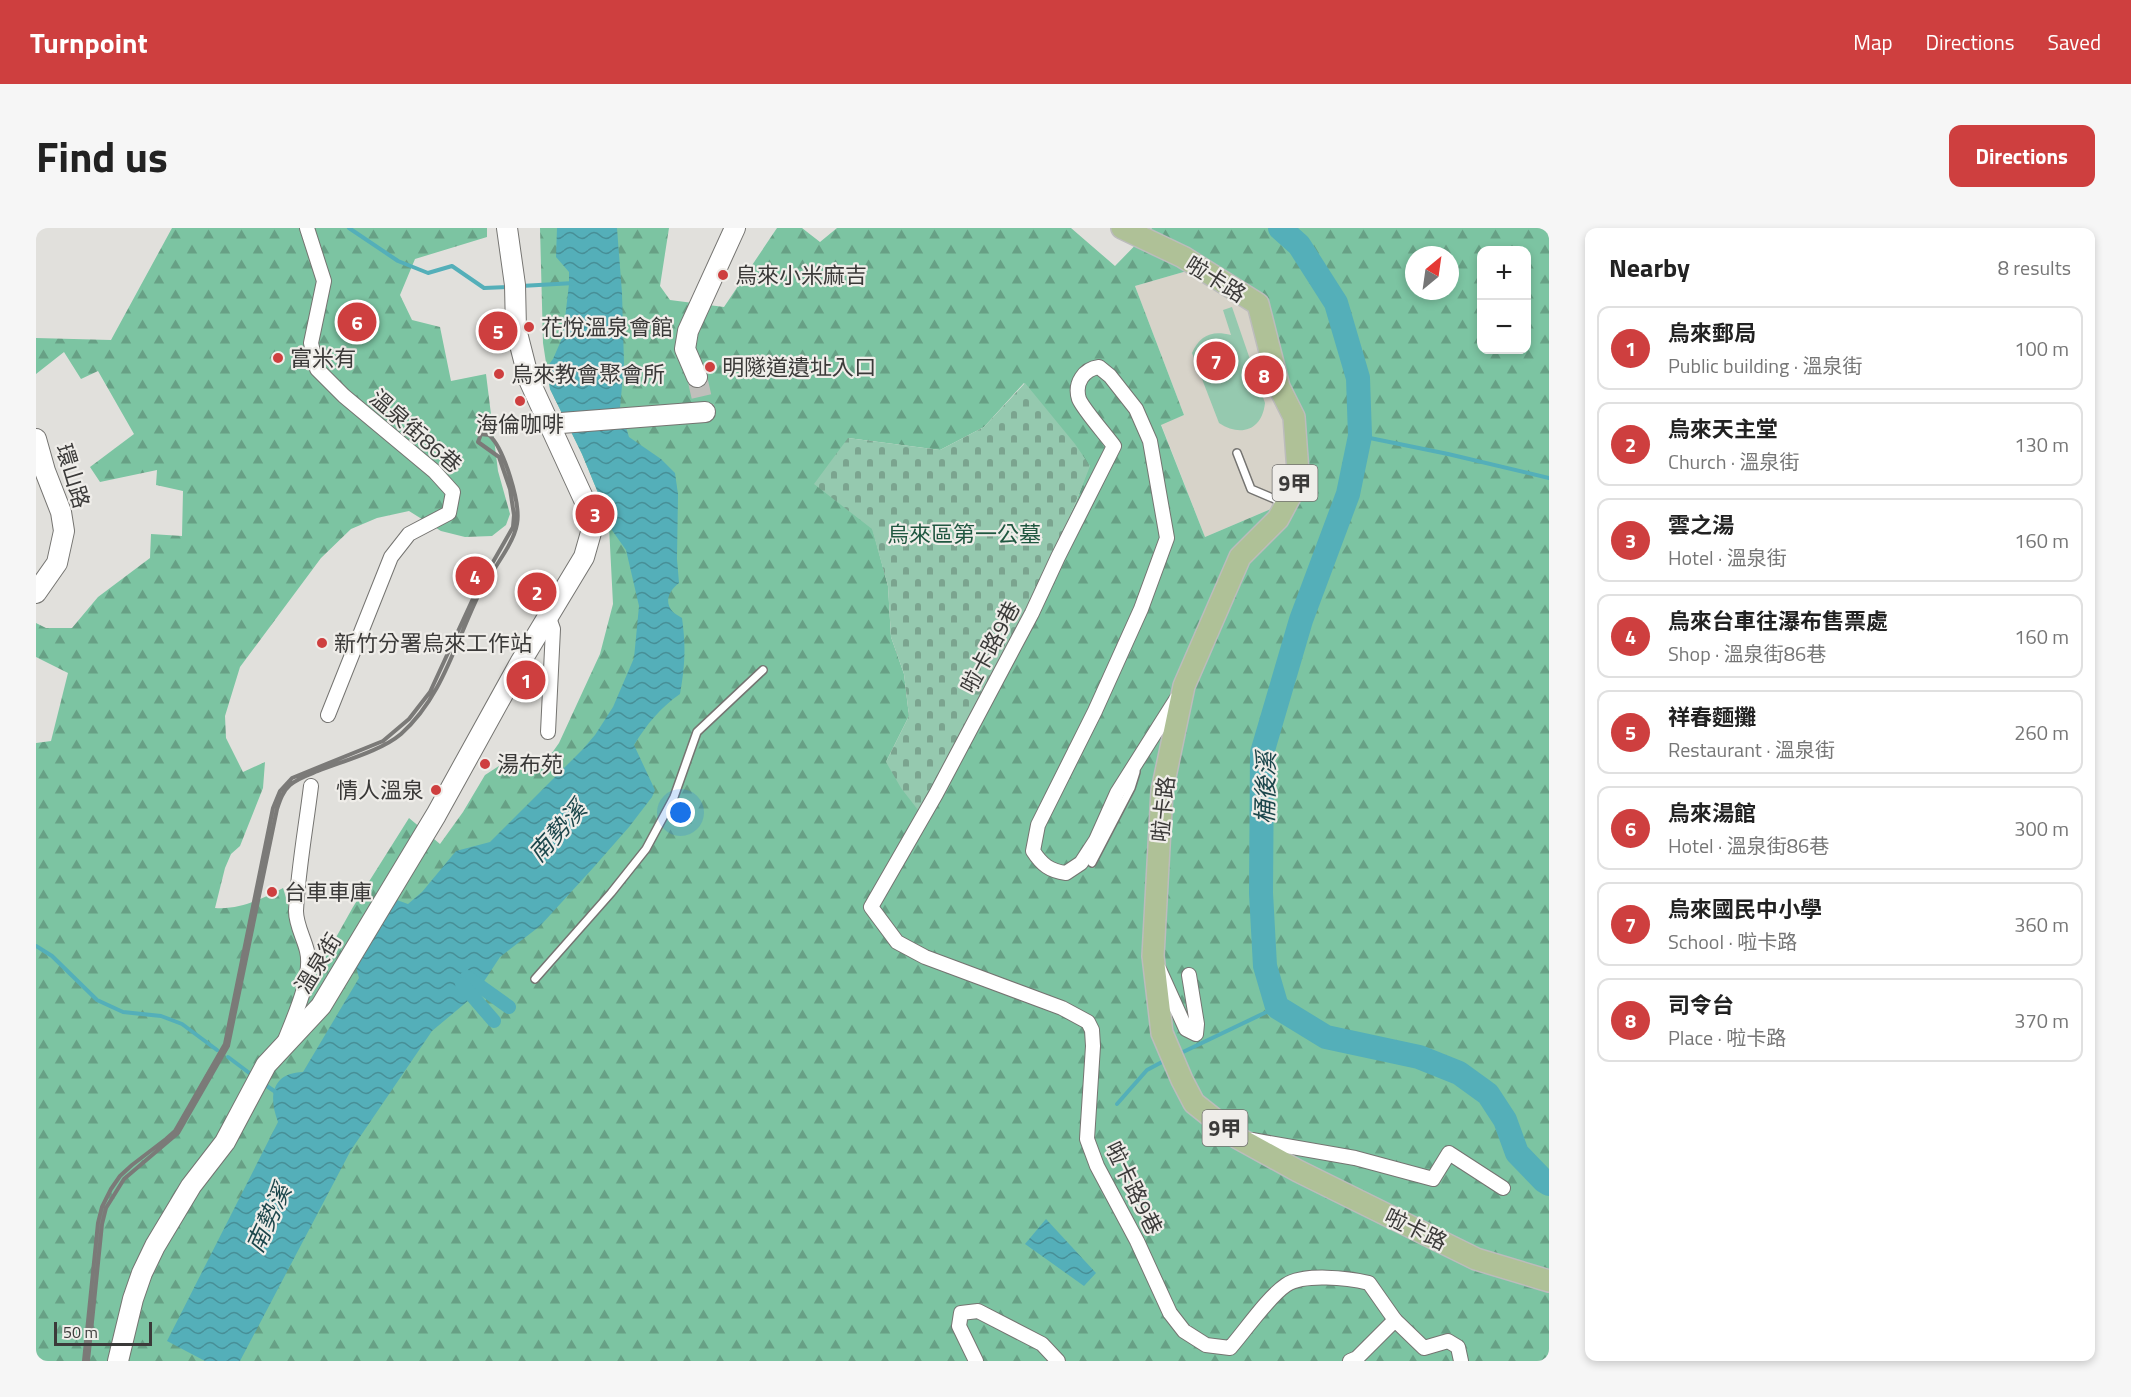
<!DOCTYPE html>
<meta charset="utf-8">
<style>
:root{--surface:#fff;--page:#f6f6f6;--text:#222;--muted:#767676;--line:#e0e0e0;--accent:#ce3f3f}
body{margin:0;font-family:"Titillium Web","Noto Sans TC",sans-serif;background:var(--page);color:var(--text)}
.controls{position:absolute;right:18px;top:18px;display:grid;overflow:hidden;border-radius:12px;box-shadow:0 3px 9px #0003}
.controls button{width:54px;height:54px;display:grid;place-items:center;padding:0;border:0;border-bottom:2px solid var(--line);background:var(--surface);color:var(--text);font:30px sans-serif}
.compass{position:absolute;left:1369px;top:18px;width:54px;height:54px;border-radius:50%;background:var(--surface);box-shadow:0 3px 9px #0003;rotate:29deg}
.scale{position:absolute;left:18px;bottom:15px;width:98px;box-sizing:border-box;padding-left:6px;border:3px solid #3b3a39;border-top:0;font-size:16px;line-height:21px;white-space:nowrap;color:#3b3a39;-webkit-text-stroke:4px #efede9;paint-order:stroke}
.you{position:absolute;left:645px;top:585px;width:21px;height:21px;margin:-15px;border:4px solid #fff;border-radius:50%;background:#1a73e8;box-shadow:0 0 0 9px #1a73e833}
.badge{display:grid;place-items:center;width:39px;height:39px;border-radius:50%;background:var(--accent);color:#fff;font-size:20px;font-weight:700}
.pin{position:absolute;translate:-50% -50%;border:3px solid #fff;box-shadow:0 2px 6px #0006}
.list{margin:0;padding:0;list-style:none}
h2{display:flex;justify-content:space-between;align-items:center;height:78px;margin:0;padding:0 24px;font-size:26px}
h2 small{font-size:20px;font-weight:400;color:var(--muted)}
.list li{display:grid;grid-template-columns:39px 1fr auto;gap:18px;align-items:center;box-sizing:border-box;height:84px;margin:0 12px 12px;padding:0 12px;border:2px solid var(--line);border-radius:12px}
.list b{display:block;font-size:22px;white-space:nowrap}
.list p{margin:0;font-size:20px;white-space:nowrap;color:var(--muted)}
.list em{font-size:20px;font-style:normal;color:var(--muted)}
.map{position:relative;flex:none;width:1513px;height:1133px;overflow:hidden;border-radius:12px}
header{display:flex;align-items:center;gap:36px;box-sizing:border-box;height:84px;padding:0 30px;background:var(--accent);color:#fff}
header strong{font-size:28px}
nav{display:flex;gap:33px;margin-inline-start:auto;font-size:21px}
.intro{display:flex;align-items:center;justify-content:space-between;box-sizing:border-box;height:144px;padding:0 36px}
h1{margin:0;font-size:42px}
.button{padding:15px 27px;border-radius:12px;background:var(--accent);color:#fff;font-size:21px;font-weight:700}
main{display:flex;gap:36px;padding:0 36px}
aside{flex:1;background:var(--surface);border-radius:12px;box-shadow:0 3px 9px #0003}
.map>svg:first-child{display:block}
</style>
<header>
<strong>Turnpoint</strong>
<nav><a>Map</a><a>Directions</a><a>Saved</a></nav>
</header>
<div class="intro"><h1>Find us</h1><a class="button">Directions</a></div>
<main>
<div class="map">
<svg width="1513" height="1133" viewBox="0 0 1513 1133">
<defs>
<pattern id="forest-firs" width="22" height="20" patternUnits="userSpaceOnUse" patternTransform="scale(1.5)"><rect width="22" height="20" fill="#7cc4a2"/><path d="M5 1l3.5 6h-7zM16 11l3.5 6h-7z" fill="#67a085"/></pattern>
<pattern id="cemetery-stones" width="16" height="16" patternUnits="userSpaceOnUse" patternTransform="scale(1.5)"><rect width="16" height="16" fill="#95c9af"/><path d="M2 7V4a2 2 0 0 1 4 0v3zM10 15v-3a2 2 0 0 1 4 0v3z" fill="#7ba48f"/></pattern>
<pattern id="water-waves" width="16" height="10" patternUnits="userSpaceOnUse" patternTransform="scale(1.5)"><rect width="16" height="10" fill="#54afb9"/><path d="M0 5q4-4 8 0t8 0" fill="none" stroke="#478f97"/></pattern>
</defs>
<rect width="100%" height="100%" fill="#e1e0dc"/>
<polygon fill="#d7d3c9" points="1151,43 1196,69 1215,85 1249,182 1255,230 1242,278 1169,309 1125,196 1148,187 1099,58"/>
<path fill="url(#forest-firs)" fill-rule="evenodd" d="M 136,0 L 451,0 L 451,9 L 379,31 L 364,67 L 376,92 L 404,99 L 415,153 L 450,146 L 462,243 L 474,286 L 470,297 L 456,308 L 429,309 L 405,303 L 373,283 L 341,290 L 315,301 L 285,330 L 204,439 L 189,488 L 190,510 L 207,544 L 229,534 L 227,560 L 204,618 L 195,626 L 189,640 L 179,680 C 204,682 226,671 247,660 L 262,708 L 267,730 L 265,772 L 317,679 L 373,590 L 404,616 L 427,584 L 449,547 L 466,536 L 506,539 L 523,515 L 564,426 L 577,376 L 573,298 L 565,272 L 546,226 L 514,161 L 507,115 L 504,0 L 633,0 L 624,58 L 634,72 L 688,79 L 741,0 L 766,0 L 784,14 L 801,0 L 1035,0 L 1079,38 L 1116,0 L 1513,0 L 1513,1133 L 0,1133 L 0,515 L 15,513 L 32,445 L 0,429 L 0,395 L 10,400 L 36,400 L 62,369 L 114,330 L 115,306 L 146,308 L 147,263 L 120,257 L 121,242 L 64,254 L 54,239 L 98,206 L 62,143 L 45,151 L 28,124 L 0,146 L 0,110 L 75,112 ZM 1446,22 L 1490,22 L 1490,122 L 1446,122 ZM 1378,27 L 1414,27 L 1414,63 L 1378,63 ZM 1151,43 L 1196,69 L 1215,85 L 1254,192 L 1254,251 L 1242,278 L 1169,309 L 1125,197 L 1148,187 L 1099,58 ZM 988,155 L 1053,238 L 1040,274 L 991,381 L 850,534 L 873,488 L 868,446 L 855,409 L 852,358 L 812,210 L 904,222 L 948,199 Z"/>
<path fill="url(#cemetery-stones)" d="M 989,155 L 1039,216 L 1054,238 C 1009,358 943,469 882,582 L 865,560 L 850,534 L 873,488 L 868,446 L 855,409 L 852,358 L 836,301 L 778,256 L 812,210 L 904,222 L 948,199 Z"/>
<path fill="#95c9af" d="M 1196,79 L 1229,175 C 1226,203 1204,209 1183,195 L 1156,125 C 1164,107 1176,102 1195,107 L 1187,82 Z"/>
<g fill="url(#water-waves)">
<path d="M 521,0 L 581,0 L 586,65 L 588,136 L 584,180 L 593,209 L 625,231 L 639,245 L 642,266 L 641,331 L 643,355 C 634,362 627,373 637,384 C 639,386 643,388 646,390 C 650,418 649,438 644,466 C 624,480 611,496 598,517 L 619,562 L 616,569 L 593,599 L 557,640 L 504,698 L 464,729 L 439,767 L 396,803 L 315,922 L 204,1133 L 169,1133 L 131,1113 L 242,894 C 232,868 236,845 267,844 L 323,750 L 319,735 L 358,671 L 372,676 L 386,664 L 420,623 L 454,614 L 547,521 L 559,507 L 577,479 L 598,430 L 603,378 L 590,322 L 573,298 L 565,272 L 546,226 L 514,161 L 511,139 L 517,131 L 527,108 L 533,56 L 533,44 L 520,29 Z"/>
<polygon points="1010,991 1060,1045 1048,1058 989,1016"/>
</g>
<g fill="none" stroke-linecap="round" stroke-linejoin="round">
<g stroke="#54afb9" stroke-width="4">
<polyline points="313,0 362,33 392,45 416,38 448,60 472,59"/>
<polyline points="485,58 538,55"/>
<polyline points="1324,208 1412,226 1513,250"/>
<polyline points="0,718 16,728 61,772 87,784 125,788 146,796 181,822"/>
<polyline points="1147,824 1241,779"/>
<polyline points="192,829 216,847"/>
<polyline points="228,856 241,865"/>
<polyline points="1081,876 1111,842 1126,834"/>
</g>
<g stroke="#54afb9" stroke-width="14">
<polyline points="431,749 473,779"/>
<polyline points="426,756 458,793"/>
</g>
<polyline stroke="#54afb9" stroke-width="24" points="1244,0 1263,17 1300,75 1322,150 1324,208 1312,266 1265,392 1226,525 1225,665 1229,738 1241,779 1290,809 1383,829 1423,845 1452,866 1469,892 1481,925 1508,953 1513,956"/>
<polyline stroke="#c0bfbb" stroke-width="20" stroke-dasharray="20 10" stroke-linecap="butt" points="661,149 669,184"/>
<g stroke="#757471" stroke-width="10">
<g id="lane">
<polyline points="1201,225 1215,261 1248,275"/>
<polyline points="1056,635 1095,560 1100,544"/>
<polyline points="499,751 575,665 610,621 638,569 661,504 727,442"/>
</g>
</g>
<g stroke="#757471" stroke-width="16">
<g id="street">
<polyline points="271,0 288,53 275,115 281,141 308,168 398,243 417,264 413,285 373,306 355,329 292,487"/>
<polyline points="512,387 517,401 512,504"/>
<path d="M 1141,470 L 1081,565 L 1060,612 L 1045,635 L 1030,645 C 1014,643 1006,637 997,623 L 1002,597 L 1059,483 L 1105,381 L 1131,310 L 1114,213 L 1100,181 L 1074,148 L 1063,139 C 1048,141 1038,155 1043,171 C 1047,181 1070,207 1078,218 L 1022,329 L 996,385 L 900,566 L 835,679 L 861,714 L 889,729 L 1026,780 L 1052,794 L 1056,802 L 1057,818 L 1051,911 L 1061,938 L 1101,1013 L 1134,1085 L 1148,1103 L 1170,1117 L 1194,1120 C 1209,1103 1232,1069 1250,1057 C 1268,1045 1312,1050 1333,1055 L 1359,1092"/>
<polyline points="1123,741 1150,801 1160,806 1161,796 1153,747"/>
<path d="M 249,812 C 258,789 277,748 271,723 C 268,710 260,697 260,683 C 262,642 270,599 275,558"/>
<polyline points="1216,912 1319,930 1397,951 1413,925 1467,960"/>
<polyline points="940,1133 923,1098 925,1085 942,1083 1006,1116 1022,1133"/>
<polyline points="1314,1133 1321,1130 1359,1092 1388,1120 1412,1113 1422,1119 1425,1133"/>
</g>
</g>
<g stroke="#757471" stroke-width="22">
<g id="secondary">
<polyline points="661,149 649,121 652,103 699,0"/>
<polyline points="512,196 669,184"/>
<polyline points="0,211 9,243 25,284 28,303 21,335 0,365"/>
<polyline points="82,1133 97,1071 106,1045 119,1018 155,958 189,914 230,837 285,778 400,587 484,435 548,329 556,301 550,276 493,152 480,101 479,57 471,0"/>
</g>
</g>
<g stroke="#bcbcbc" stroke-width="24">
<polyline id="primary" points="1086,0 1147,29 1222,76 1243,159 1258,189 1262,244 1256,265 1242,291 1204,329 1148,458 1126,563 1117,728 1126,805 1146,852 1158,875 1202,910 1262,943 1440,1031 1513,1053"/>
</g>
<use href="#lane" stroke="#fff" stroke-width="7"/>
<use href="#street" stroke="#fff" stroke-width="14"/>
<use href="#secondary" stroke="#fff" stroke-width="20"/>
<use href="#primary" stroke="#afc197" stroke-width="21"/>
<path stroke="#7b7a78" stroke-width="4" d="M 48,1133 L 62,995 L 66,979 L 75,961 L 84,948 L 96,937 L 130,911 L 139,903 L 189,816 L 237,580 L 244,563 L 256,550 L 347,513 L 373,491 L 394,464 L 441,362 L 477,299 L 478,287 L 474,261 L 463,229 L 442,214 L 445,206 L 453,207 C 468,220 485,276 481,296 C 478,316 454,345 444,364 C 420,412 407,469 365,506 C 345,523 307,533 282,543 C 272,547 262,550 254,557 C 247,563 244,572 241,581 L 192,818 L 142,905 L 88,951 L 70,980 L 66,996 L 52,1133"/>
</g>
<g fill="#ce3f3f" stroke="#efede9" stroke-width="2">
<circle cx="687" cy="47" r="6"/>
<circle cx="493" cy="99" r="6"/>
<circle cx="242" cy="130" r="6"/>
<circle cx="674" cy="139" r="6"/>
<circle cx="463" cy="146" r="6"/>
<circle cx="484" cy="173" r="6"/>
<circle cx="286" cy="415" r="6"/>
<circle cx="449" cy="536" r="6"/>
<circle cx="400" cy="562" r="6"/>
<circle cx="236" cy="664" r="6"/>
</g>
<g text-anchor="middle" dominant-baseline="central" stroke-width="4.5" stroke-linejoin="round" paint-order="stroke">
<g fill="#efede9" stroke="#71706e" stroke-width="1.5">
<rect x="1236.5" y="237" width="45" height="36" rx="4.5"/>
<rect x="1166.5" y="882" width="45" height="36" rx="4.5"/>
</g>
<g font-size="21" font-weight="bold" fill="#3b3a39">
<text x="1259" y="255">9甲</text>
<text x="1189" y="900">9甲</text>
</g>
<g font-size="22" fill="#3b3a39" stroke="#efede9" text-anchor="start">
<text x="699" y="47">烏來小米麻吉</text>
<text x="505" y="99">花悅溫泉會館</text>
<text x="254" y="130">富米有</text>
<text x="686" y="139">明隧道遺址入口</text>
<text x="475" y="146">烏來教會聚會所</text>
<text x="484" y="196" text-anchor="middle">海倫咖啡</text>
<text x="298" y="415">新竹分署烏來工作站</text>
<text x="461" y="536">湯布苑</text>
<text x="388" y="562" text-anchor="end">情人溫泉</text>
<text x="248" y="664">台車車庫</text>
</g>
<g font-size="22" fill="#3b3a39" stroke="#efede9">
<text transform="translate(1180 51) rotate(32)">啦卡路</text>
<text transform="translate(380 203) rotate(41)">溫泉街86巷</text>
<text transform="translate(37 248) rotate(73)">環山路</text>
<text transform="translate(954 419) rotate(-62)">啦卡路9巷</text>
<text transform="translate(1127 581) rotate(-84)">啦卡路</text>
<text transform="translate(282 735) rotate(-58)">溫泉街</text>
<text transform="translate(1098 960) rotate(64)">啦卡路9巷</text>
<text transform="translate(1380 1001) rotate(26)">啦卡路</text>
</g>
<g font-size="22" fill="#205740" stroke="#efede9">
<text x="928" y="306">烏來區第一公墓</text>
</g>
<g font-size="24" font-style="italic" fill="#1c464b" stroke="#efede9">
<text transform="translate(1229 560) rotate(-89)">桶後溪</text>
<text transform="translate(521 603) rotate(-48)">南勢溪</text>
<text transform="translate(232 990) rotate(-65)">南勢溪</text>
</g>
</g>
</svg>
<div class="controls">
<button>+</button>
<button>−</button>
</div>
<svg class="compass" viewBox="-18 -18 36 36"><path d="M0-13l5 13h-10z" fill="#e53935"/><path d="M0 13l5-13h-10z" fill="#767676"/></svg>
<div class="scale">50 m</div>
<div class="you"></div>
<div class="pin badge" style="left:490px;top:452px">1</div>
<div class="pin badge" style="left:501px;top:364px">2</div>
<div class="pin badge" style="left:559px;top:286px">3</div>
<div class="pin badge" style="left:439px;top:348px">4</div>
<div class="pin badge" style="left:462px;top:103px">5</div>
<div class="pin badge" style="left:321px;top:94px">6</div>
<div class="pin badge" style="left:1180px;top:133px">7</div>
<div class="pin badge" style="left:1228px;top:147px">8</div>
</div>
<aside>
<h2>Nearby<small>8 results</small></h2>
<ul class="list">
<li><span class="badge">1</span><div><b>烏來郵局</b><p>Public building · 溫泉街</p></div><em>100 m</em></li>
<li><span class="badge">2</span><div><b>烏來天主堂</b><p>Church · 溫泉街</p></div><em>130 m</em></li>
<li><span class="badge">3</span><div><b>雲之湯</b><p>Hotel · 溫泉街</p></div><em>160 m</em></li>
<li><span class="badge">4</span><div><b>烏來台車往瀑布售票處</b><p>Shop · 溫泉街86巷</p></div><em>160 m</em></li>
<li><span class="badge">5</span><div><b>祥春麵攤</b><p>Restaurant · 溫泉街</p></div><em>260 m</em></li>
<li><span class="badge">6</span><div><b>烏來湯館</b><p>Hotel · 溫泉街86巷</p></div><em>300 m</em></li>
<li><span class="badge">7</span><div><b>烏來國民中小學</b><p>School · 啦卡路</p></div><em>360 m</em></li>
<li><span class="badge">8</span><div><b>司令台</b><p>Place · 啦卡路</p></div><em>370 m</em></li>
</ul>
</aside>
</main>
